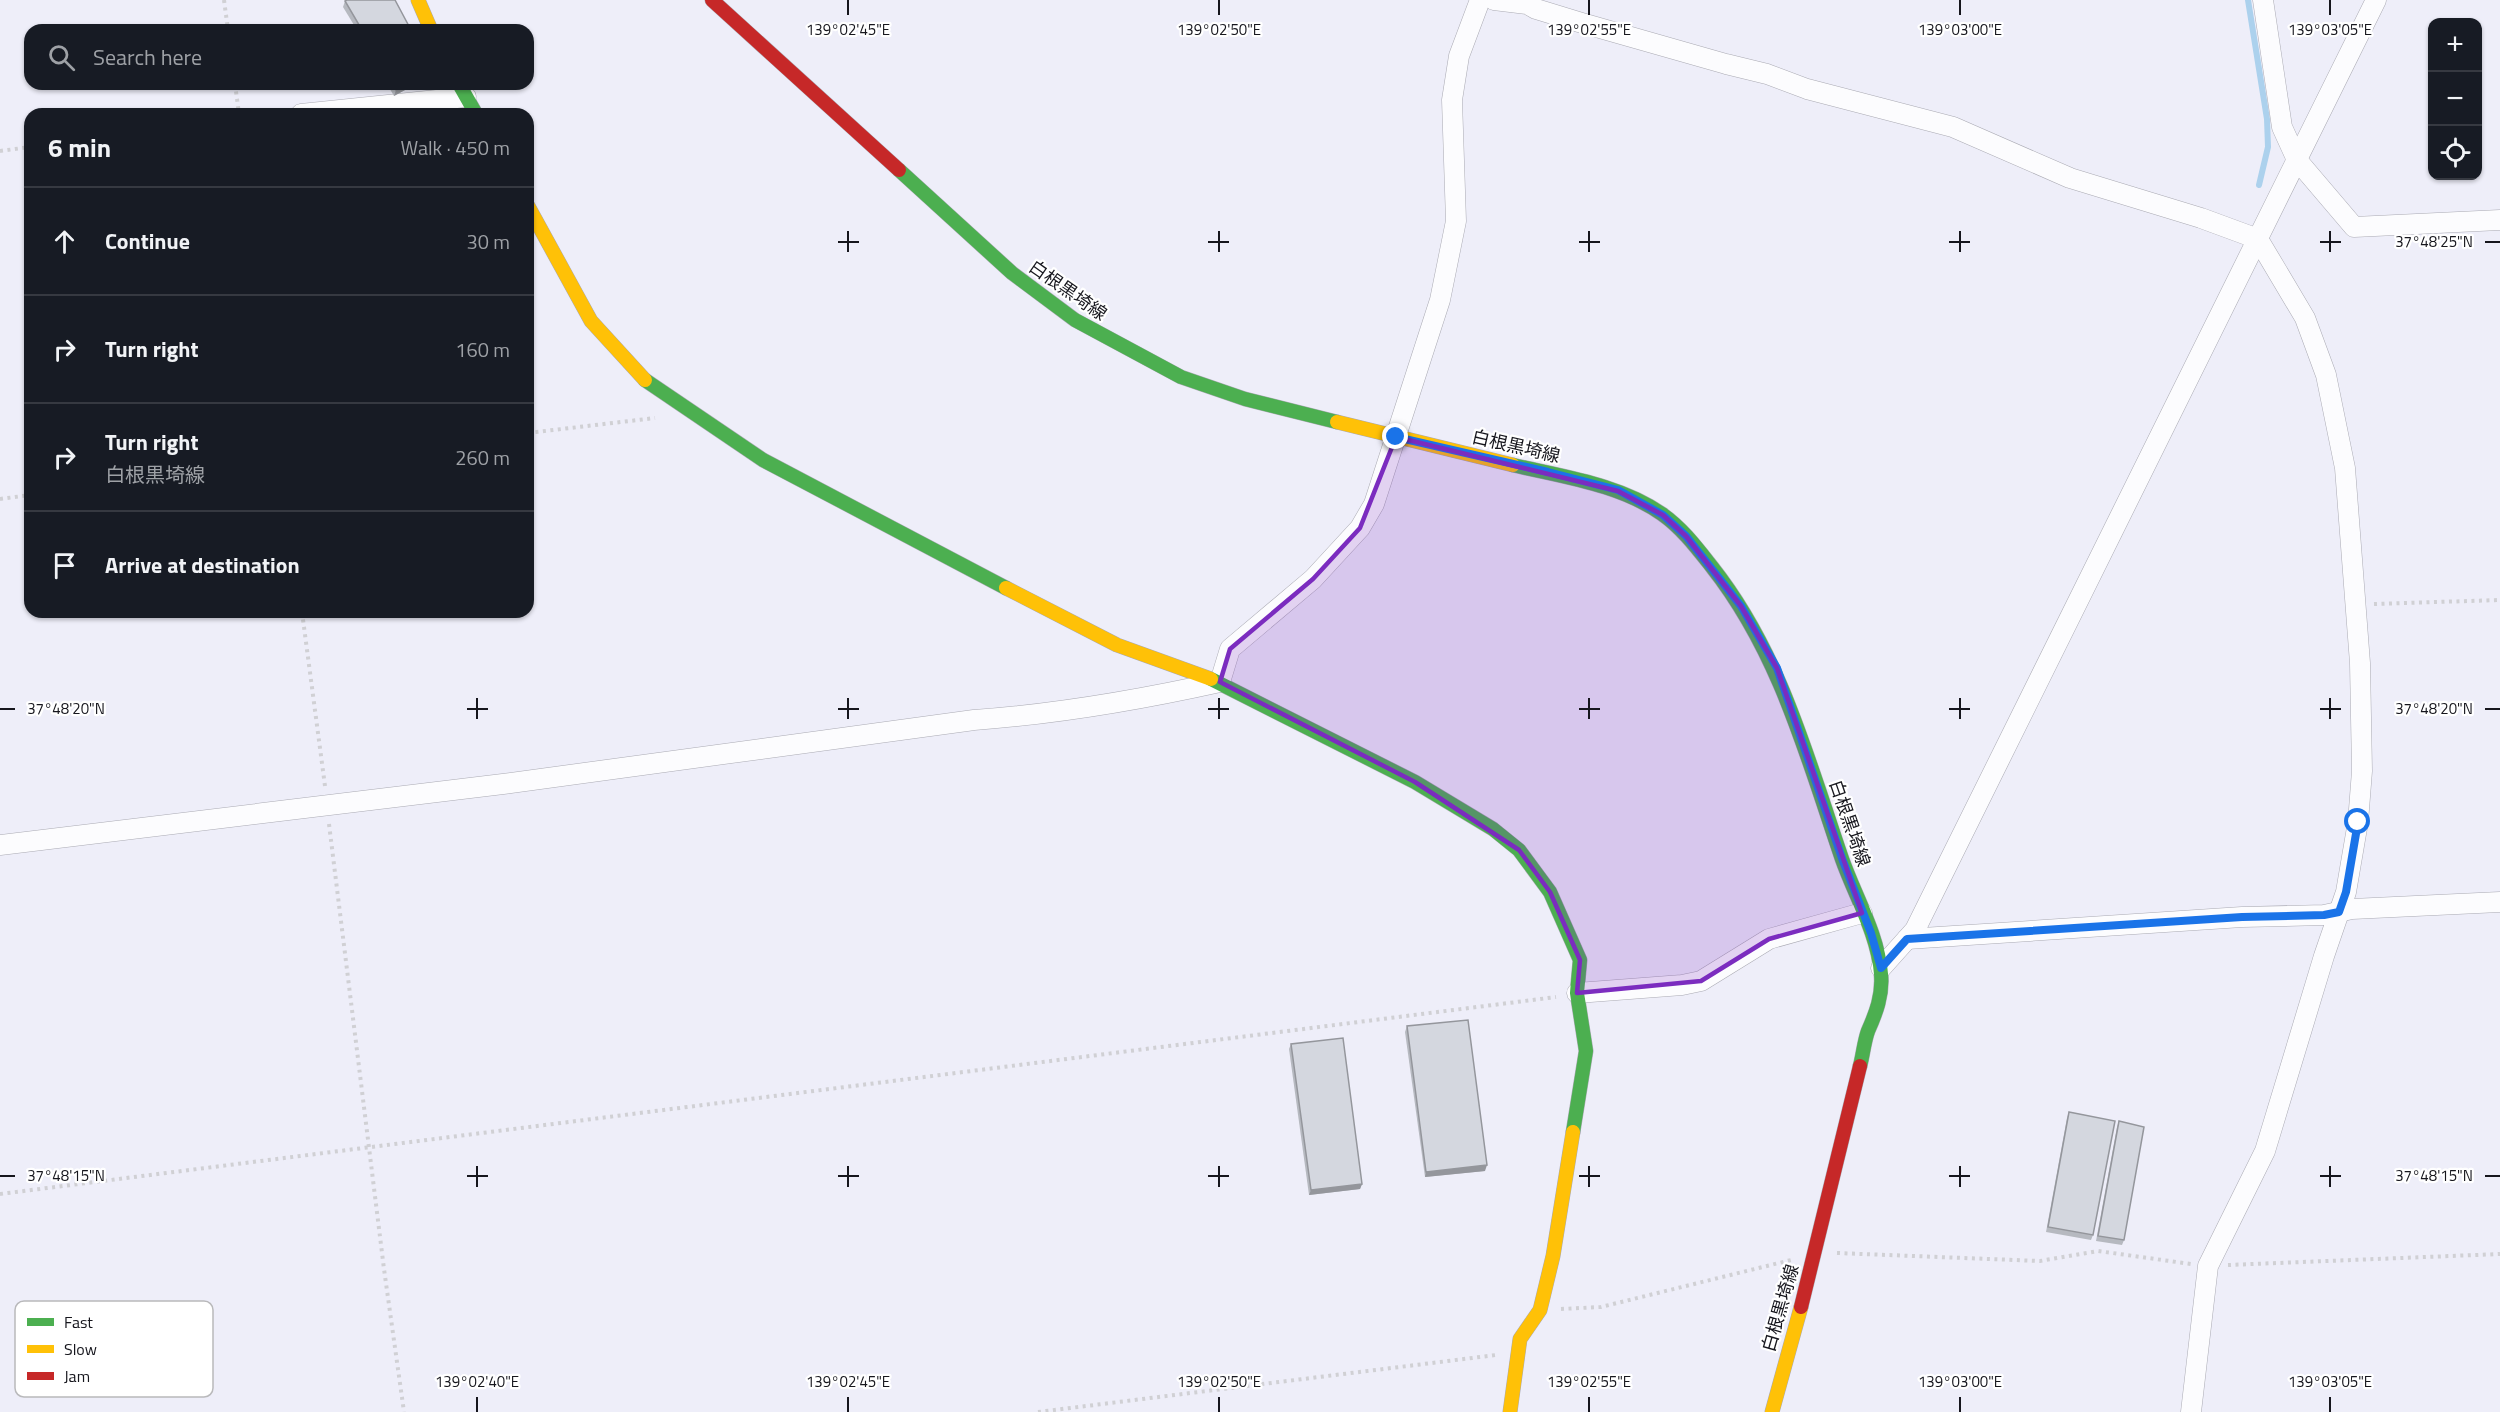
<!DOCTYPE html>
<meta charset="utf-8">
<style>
:root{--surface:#171b24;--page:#242831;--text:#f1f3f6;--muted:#9ea1a6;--line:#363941}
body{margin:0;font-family:"Titillium Web","Noto Sans JP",sans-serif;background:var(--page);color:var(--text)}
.controls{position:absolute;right:18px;top:18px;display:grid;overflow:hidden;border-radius:12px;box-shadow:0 2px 4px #0004}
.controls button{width:54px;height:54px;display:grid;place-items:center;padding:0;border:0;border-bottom:2px solid var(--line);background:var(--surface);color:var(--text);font:30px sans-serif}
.stop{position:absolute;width:18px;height:18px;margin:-14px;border:4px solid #1a73e8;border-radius:50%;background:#fff}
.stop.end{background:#1a73e8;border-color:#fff;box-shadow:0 2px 6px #0008}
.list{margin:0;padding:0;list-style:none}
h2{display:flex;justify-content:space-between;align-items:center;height:78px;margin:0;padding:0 24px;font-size:26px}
h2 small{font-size:20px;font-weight:400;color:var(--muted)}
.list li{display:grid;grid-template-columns:39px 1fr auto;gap:18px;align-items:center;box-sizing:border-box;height:108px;padding:0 24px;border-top:2px solid var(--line)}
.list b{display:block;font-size:22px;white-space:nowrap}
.list p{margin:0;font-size:20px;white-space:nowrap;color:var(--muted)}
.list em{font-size:20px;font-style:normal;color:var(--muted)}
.icon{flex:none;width:33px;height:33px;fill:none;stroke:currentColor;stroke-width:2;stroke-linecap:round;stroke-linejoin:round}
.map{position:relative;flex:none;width:2500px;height:1412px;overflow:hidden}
.search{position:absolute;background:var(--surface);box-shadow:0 2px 4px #0004;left:24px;top:24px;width:510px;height:66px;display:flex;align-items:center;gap:15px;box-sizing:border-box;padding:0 21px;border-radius:18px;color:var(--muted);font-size:22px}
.panel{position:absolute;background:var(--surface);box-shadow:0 2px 4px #0004;left:24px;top:108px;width:510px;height:510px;border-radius:18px}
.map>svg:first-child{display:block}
</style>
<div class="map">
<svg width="2500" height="1412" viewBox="0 0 2500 1412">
<rect width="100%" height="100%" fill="#eeeef9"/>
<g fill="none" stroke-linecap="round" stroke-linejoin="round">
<polyline stroke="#acd1ed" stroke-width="6" points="2248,0 2267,119 2268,147 2259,185"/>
<g stroke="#aaaab3" stroke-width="21">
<g id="street">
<polyline points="1494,0 1527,4 1536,9 1582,23 1726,64 1767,74 1807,89 1953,127 2070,178 2201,218 2258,239 2305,318 2326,375 2345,468 2360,663 2362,771 2358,822 2346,892 2324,956 2265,1151 2208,1266 2191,1412"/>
<polyline points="2263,0 2282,127 2297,160 2354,227 2500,220"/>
<polyline points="301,114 466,97"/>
<path d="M 0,845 L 503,784 L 974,720 C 1057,714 1139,700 1220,682 L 1230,649 L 1313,579 L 1360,528 L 1374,504 L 1440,300 L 1456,221 L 1452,100 L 1459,56 L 1480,0"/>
<polyline points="1907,939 2242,917 2324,915 2352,909 2500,902"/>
<polyline points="1881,968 1915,930 2376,0"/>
<polyline points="1577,993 1682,985 1701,981 1769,939 1862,913"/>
</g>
</g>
<g stroke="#aaaab3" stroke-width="15">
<g id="fast">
<polyline points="459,84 476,114"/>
<polyline points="899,170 1012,273 1075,320 1181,377 1245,399 1337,422"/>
<polyline points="645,380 763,460 1006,588"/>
<path d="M 1513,465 C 1563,477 1619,484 1662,514 C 1682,528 1697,548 1712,567 C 1780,653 1807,757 1842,859 C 1855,896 1878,934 1881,974 C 1883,995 1876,1013 1868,1031 C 1864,1042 1863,1055 1860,1066"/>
<polyline points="1211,679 1415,782 1493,829 1519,850 1550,892 1580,960 1577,993 1586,1051 1573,1132"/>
</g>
</g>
<g stroke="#aaaab3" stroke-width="15">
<g id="slow">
<polyline points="418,0 431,30"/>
<polyline points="528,206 591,321 645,380"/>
<polyline points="1337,422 1513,465"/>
<polyline points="1006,588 1117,645 1211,679"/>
<polyline points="1510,1412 1520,1339 1540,1310 1553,1256 1573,1132"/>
<polyline points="1772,1412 1801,1307"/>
</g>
</g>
<g stroke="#aaaab3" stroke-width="15">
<g id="jam">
<polyline points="712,0 899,170"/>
<polyline points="1801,1307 1860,1066"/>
</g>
</g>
<g stroke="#d0d0d4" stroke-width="4" stroke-dasharray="3 4.5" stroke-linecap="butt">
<polyline points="224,0 228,30"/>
<polyline points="235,84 239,114"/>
<polyline points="0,151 30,147"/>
<polyline points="528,433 655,418"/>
<polyline points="0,499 30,495"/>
<polyline points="2374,604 2500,600"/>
<polyline points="302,612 325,786"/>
<polyline points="329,824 384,1269 404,1412"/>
<polyline points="0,1194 1556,997"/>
<polyline points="1837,1253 2040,1261 2098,1251 2191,1264"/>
<polyline points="2228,1265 2500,1254"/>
<polyline points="1561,1309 1601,1307 1791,1260"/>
<polyline points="1038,1412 1496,1355"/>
</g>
<use href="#street" stroke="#fcfcfe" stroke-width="20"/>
<use href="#fast" stroke="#4caf50" stroke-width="14"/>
<use href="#slow" stroke="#ffc107" stroke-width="14"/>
<use href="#jam" stroke="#c62828" stroke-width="14"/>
</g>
<g fill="#b6b9c0">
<polygon points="345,1 411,30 357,30 343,7"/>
<polygon points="387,84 416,84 394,96"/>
<polygon points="1407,1026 1485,1171 1425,1177 1405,1032"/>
<polygon points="1291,1044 1362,1184 1360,1189 1309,1195 1289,1049"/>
<polygon points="2069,1112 2093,1235 2091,1240 2046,1232 2067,1118"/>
<polygon points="2119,1121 2124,1240 2122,1245 2096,1241 2117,1127"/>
</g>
<g fill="#94969c">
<polygon points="408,84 416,84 394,96 396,90"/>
<polygon points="1487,1165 1485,1171 1425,1177 1426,1172"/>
<polygon points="1362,1184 1360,1189 1309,1195 1311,1190"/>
</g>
<g fill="#d4d7df" stroke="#94969c" stroke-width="1.5">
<polygon points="347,0 395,0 411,30 362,30 345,1"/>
<polygon points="392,84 408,84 396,90"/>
<polygon points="1468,1020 1487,1165 1426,1172 1407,1026"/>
<polygon points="1343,1038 1362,1184 1311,1190 1291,1044"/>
<polygon points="2069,1112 2115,1121 2093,1235 2048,1227"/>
<polygon points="2119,1121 2144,1127 2124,1240 2098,1236"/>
</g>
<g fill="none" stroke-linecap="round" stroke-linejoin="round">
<polyline stroke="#1a73e8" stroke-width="8" points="1396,437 1548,472 1618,490 1663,515 1686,536 1741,606 1777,668 1843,861 1871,933 1881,968 1907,939 2242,917 2324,915 2339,912 2346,892 2358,822"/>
</g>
<path fill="#7b2cbf" fill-opacity="0.2" stroke="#7b2cbf" stroke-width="4.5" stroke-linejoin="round" d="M 1396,437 L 1618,491 L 1663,515 L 1686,536 L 1741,606 L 1777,668 L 1862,913 L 1769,939 L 1701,981 L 1577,993 L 1580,960 L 1550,892 L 1519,850 L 1415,782 L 1220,682 L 1230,649 L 1313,579 L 1360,528 Z"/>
<path fill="none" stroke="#16161d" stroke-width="2" d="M 848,0 L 848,15M 1219,0 L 1219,15M 1589,0 L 1589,15M 1960,0 L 1960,15M 2330,0 L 2330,15M 848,231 L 848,252M 1219,231 L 1219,252M 1589,231 L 1589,252M 1960,231 L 1960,252M 2330,231 L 2330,252M 838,242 L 859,242M 1208,242 L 1229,242M 1579,242 L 1600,242M 1949,242 L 1970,242M 2320,242 L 2341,242M 2485,242 L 2500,242M 477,698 L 477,719M 848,698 L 848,719M 1219,698 L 1219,719M 1589,698 L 1589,719M 1960,698 L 1960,719M 2330,698 L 2330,719M 0,709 L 15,709M 467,709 L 488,709M 838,709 L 859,709M 1208,709 L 1229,709M 1579,709 L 1600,709M 1949,709 L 1970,709M 2320,709 L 2341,709M 2485,709 L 2500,709M 477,1166 L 477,1187M 848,1166 L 848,1187M 1219,1166 L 1219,1187M 1589,1166 L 1589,1187M 1960,1166 L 1960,1187M 2330,1166 L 2330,1187M 0,1176 L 15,1176M 467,1176 L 488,1176M 838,1176 L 859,1176M 1208,1176 L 1229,1176M 1579,1176 L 1600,1176M 1949,1176 L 1970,1176M 2320,1176 L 2341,1176M 2485,1176 L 2500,1176M 477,1397 L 477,1412M 848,1397 L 848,1412M 1219,1397 L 1219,1412M 1589,1397 L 1589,1412M 1960,1397 L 1960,1412M 2330,1397 L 2330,1412"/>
<g text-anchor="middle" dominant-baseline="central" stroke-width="4.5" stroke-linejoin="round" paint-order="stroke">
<g font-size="18" fill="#16161d" stroke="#fff">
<text transform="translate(1068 290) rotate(35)">白根黒埼線</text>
<text transform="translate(1516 446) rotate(13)">白根黒埼線</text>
<text transform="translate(1850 823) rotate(71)">白根黒埼線</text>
<text transform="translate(1780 1308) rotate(-74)">白根黒埼線</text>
</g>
</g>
<rect x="15" y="1301" width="198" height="96" rx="9" fill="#fff" stroke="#b9b9bb" stroke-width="1.5"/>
<rect x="27" y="1318" width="27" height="8" fill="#4caf50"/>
<rect x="27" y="1345" width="27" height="8" fill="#ffc107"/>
<rect x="27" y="1372" width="27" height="8" fill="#c62828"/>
<g font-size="16" fill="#16161d">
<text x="64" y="1328">Fast</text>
<text x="64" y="1355">Slow</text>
<text x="64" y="1382">Jam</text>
</g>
<g font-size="15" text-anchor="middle" fill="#16161d" stroke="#fff" stroke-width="4.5" stroke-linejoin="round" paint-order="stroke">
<text x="848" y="35">139°02'45"E</text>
<text x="1219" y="35">139°02'50"E</text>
<text x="1589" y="35">139°02'55"E</text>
<text x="1960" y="35">139°03'00"E</text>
<text x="2330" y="35">139°03'05"E</text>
<text x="2434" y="247">37°48'25"N</text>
<text x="66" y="714">37°48'20"N</text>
<text x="2434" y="714">37°48'20"N</text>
<text x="66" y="1181">37°48'15"N</text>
<text x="2434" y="1181">37°48'15"N</text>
<text x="477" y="1387">139°02'40"E</text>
<text x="848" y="1387">139°02'45"E</text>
<text x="1219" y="1387">139°02'50"E</text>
<text x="1589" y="1387">139°02'55"E</text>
<text x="1960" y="1387">139°03'00"E</text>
<text x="2330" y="1387">139°03'05"E</text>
</g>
</svg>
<div class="controls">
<button>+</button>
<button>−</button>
<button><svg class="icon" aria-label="locate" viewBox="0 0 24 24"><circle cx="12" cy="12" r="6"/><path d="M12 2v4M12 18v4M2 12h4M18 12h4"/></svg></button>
</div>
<div class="stop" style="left:2358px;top:822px"></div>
<div class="stop end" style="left:1396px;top:437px"></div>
<div class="search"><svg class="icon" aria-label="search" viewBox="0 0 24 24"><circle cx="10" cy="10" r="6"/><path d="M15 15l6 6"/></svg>Search here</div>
<section class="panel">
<h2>6 min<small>Walk · 450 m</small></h2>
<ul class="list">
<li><svg class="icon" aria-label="ahead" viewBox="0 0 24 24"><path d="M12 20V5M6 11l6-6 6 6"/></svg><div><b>Continue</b></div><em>30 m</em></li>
<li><svg class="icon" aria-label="right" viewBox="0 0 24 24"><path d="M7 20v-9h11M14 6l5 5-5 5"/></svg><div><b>Turn right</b></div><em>160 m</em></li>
<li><svg class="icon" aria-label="right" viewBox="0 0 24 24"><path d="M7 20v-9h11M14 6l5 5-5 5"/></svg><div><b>Turn right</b><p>白根黒埼線</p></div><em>260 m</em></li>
<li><svg class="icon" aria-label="arrive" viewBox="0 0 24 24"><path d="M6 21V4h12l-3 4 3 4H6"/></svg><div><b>Arrive at destination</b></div></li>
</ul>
</section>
</div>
